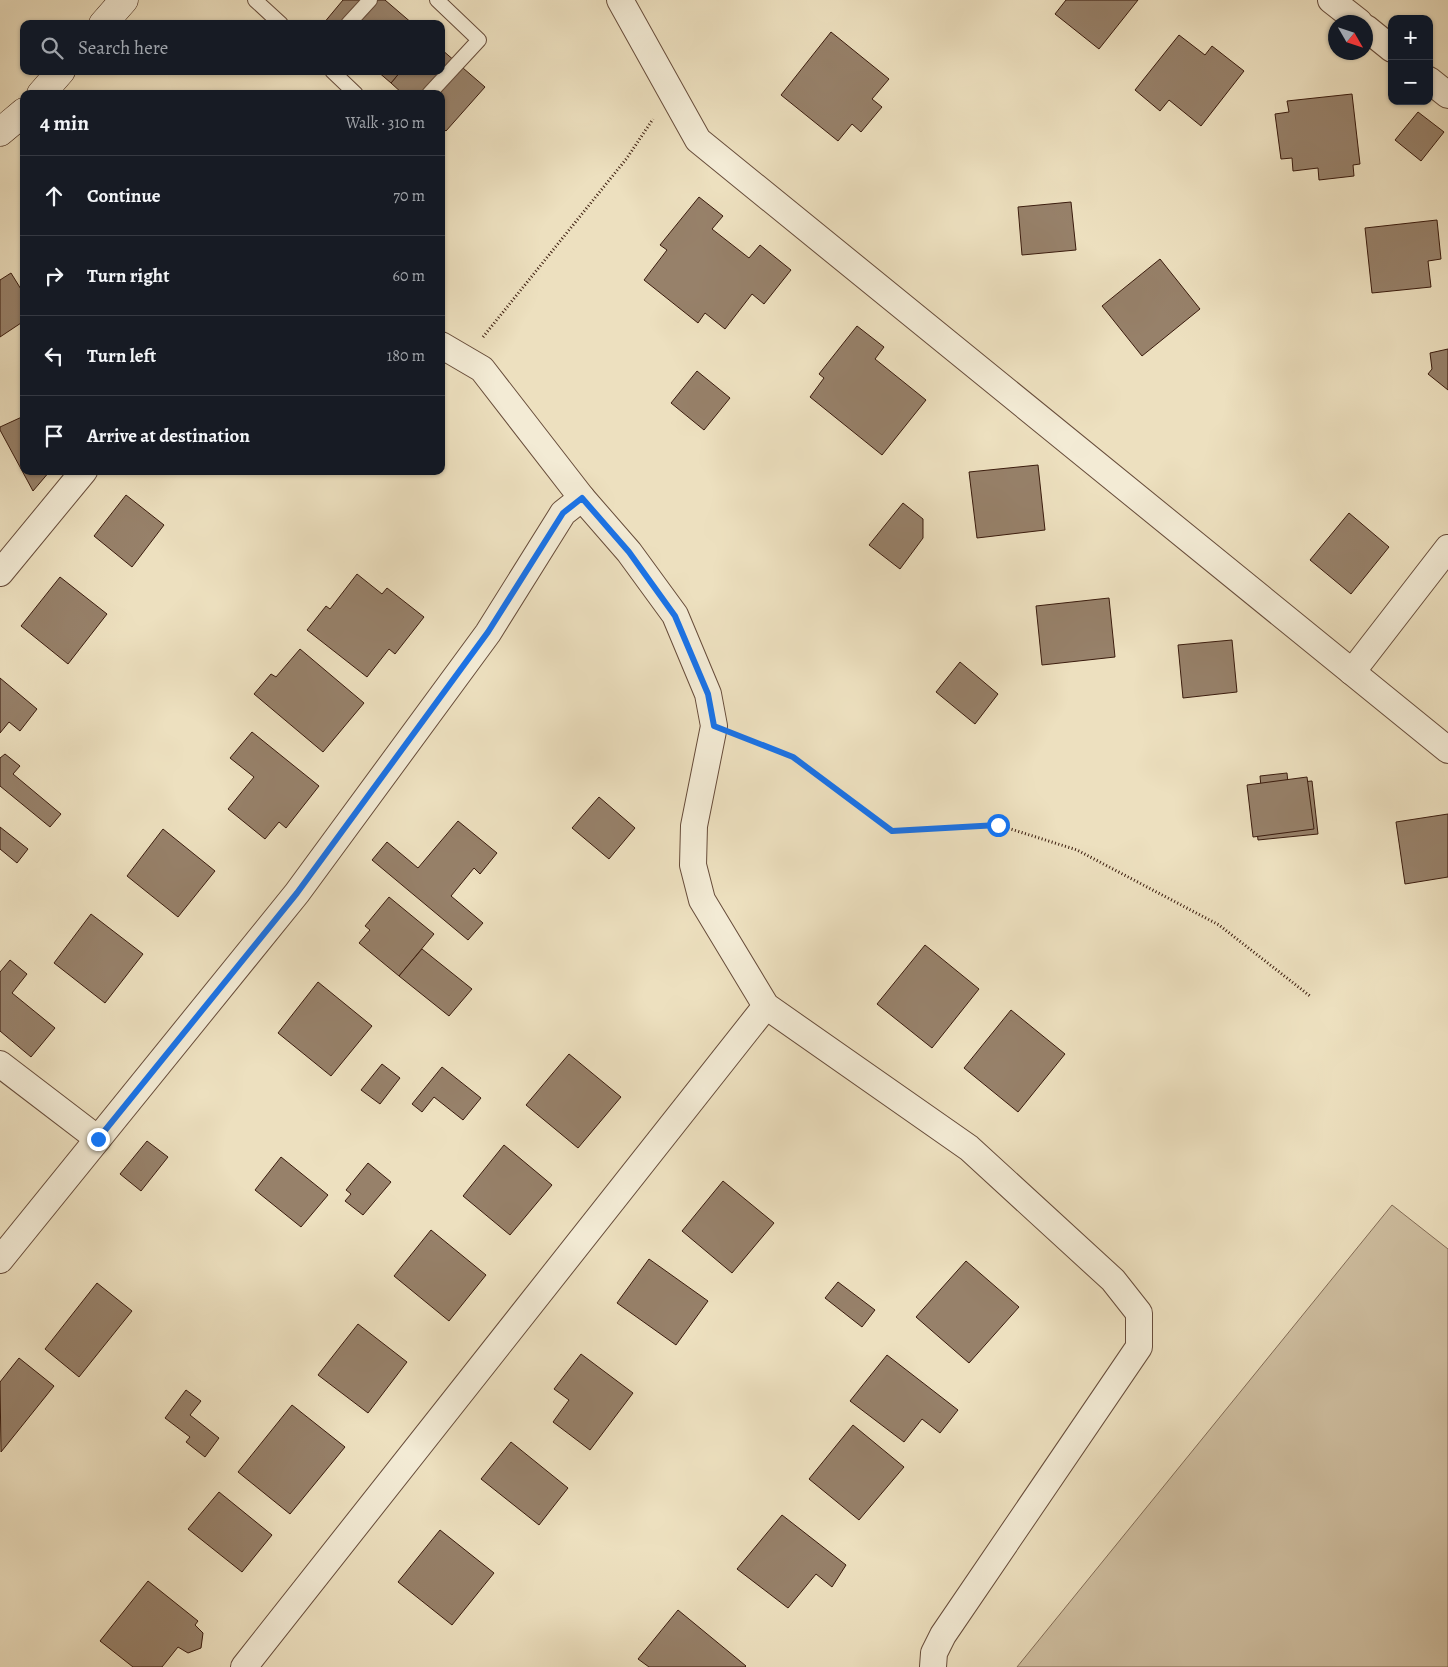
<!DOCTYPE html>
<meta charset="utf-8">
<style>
:root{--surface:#171b24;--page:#20242c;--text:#f1f3f6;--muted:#9ea1a6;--line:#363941}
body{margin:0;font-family:Alegreya,serif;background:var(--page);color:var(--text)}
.controls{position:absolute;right:15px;top:15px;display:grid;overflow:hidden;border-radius:10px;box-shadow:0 1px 4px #0004}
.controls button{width:45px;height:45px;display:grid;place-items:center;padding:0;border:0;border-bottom:1px solid var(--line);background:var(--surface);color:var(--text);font:25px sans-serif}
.compass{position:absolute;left:1328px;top:15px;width:45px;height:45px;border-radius:50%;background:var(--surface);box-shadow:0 1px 4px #0004;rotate:129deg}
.stop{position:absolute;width:15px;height:15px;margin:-11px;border:4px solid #1a73e8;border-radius:50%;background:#fff}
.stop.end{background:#1a73e8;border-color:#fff;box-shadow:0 1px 5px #0008}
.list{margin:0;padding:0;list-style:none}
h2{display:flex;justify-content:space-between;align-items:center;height:65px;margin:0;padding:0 20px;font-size:21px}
h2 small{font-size:16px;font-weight:400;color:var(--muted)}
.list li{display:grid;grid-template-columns:32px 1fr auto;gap:15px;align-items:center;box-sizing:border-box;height:80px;padding:0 20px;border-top:1px solid var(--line)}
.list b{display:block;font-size:19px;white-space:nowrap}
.list em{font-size:16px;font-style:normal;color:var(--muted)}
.icon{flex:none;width:28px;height:28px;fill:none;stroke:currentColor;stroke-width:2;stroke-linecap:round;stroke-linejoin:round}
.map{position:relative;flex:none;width:1448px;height:1667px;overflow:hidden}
.search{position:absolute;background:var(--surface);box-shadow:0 1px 4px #0004;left:20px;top:20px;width:425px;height:55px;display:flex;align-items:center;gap:12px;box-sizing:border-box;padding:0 18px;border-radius:10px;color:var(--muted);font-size:19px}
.panel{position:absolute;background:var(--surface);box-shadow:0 1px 4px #0004;left:20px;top:90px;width:425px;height:385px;border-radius:10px}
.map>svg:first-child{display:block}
</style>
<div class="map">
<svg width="1448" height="1667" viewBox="0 0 1448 1667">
<rect width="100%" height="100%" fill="#ede0bf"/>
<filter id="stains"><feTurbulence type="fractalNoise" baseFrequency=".004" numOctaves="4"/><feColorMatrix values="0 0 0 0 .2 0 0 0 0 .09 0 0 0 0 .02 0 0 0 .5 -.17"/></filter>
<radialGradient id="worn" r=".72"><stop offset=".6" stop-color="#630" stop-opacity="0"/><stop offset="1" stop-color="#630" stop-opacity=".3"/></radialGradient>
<polygon fill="#cfbfa1" stroke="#846d57" points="1392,1205 1448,1249 1448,1667 1017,1667"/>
<g fill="#97816a" stroke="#3a1b0d">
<polygon points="343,0 385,0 413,24 323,24"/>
<polygon points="1066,0 1138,0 1099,49 1055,14"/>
<polygon points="831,32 889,79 872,99 882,107 861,132 852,124 838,141 781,95"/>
<polygon points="1179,35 1205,55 1212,46 1244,71 1201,126 1169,100 1160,111 1135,90"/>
<polygon points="441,49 485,87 446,131 441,127 441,94 403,94 391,83 401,71 441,71"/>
<polygon points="377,71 401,71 391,83"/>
<polygon points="1352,94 1360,164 1353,165 1354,176 1319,180 1318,168 1293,171 1292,158 1281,159 1275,114 1289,112 1287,101"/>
<polygon points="1418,112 1444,132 1421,161 1395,140"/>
<polygon points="699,197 723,216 712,229 749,258 760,245 791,270 764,304 752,294 725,329 705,313 698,323 644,280 667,250 660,245"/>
<polygon points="1071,202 1076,250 1022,255 1018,207"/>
<polygon points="1437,220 1441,259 1428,261 1431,287 1372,293 1365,228"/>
<polygon points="1160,259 1200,309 1142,356 1102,306"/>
<polygon points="11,273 24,294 24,321 0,337 0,280"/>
<polygon points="857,326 884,347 875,359 926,400 882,455 810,397 824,378 819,374"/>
<polygon points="1448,349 1448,390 1428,374 1432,369 1430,353"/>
<polygon points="697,371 730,398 704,430 671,403"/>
<polygon points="24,416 24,471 50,471 33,491 0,430 0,427"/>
<polygon points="1038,465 1045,530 977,538 969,472"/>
<polygon points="126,495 164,525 132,567 94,536"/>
<polygon points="903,503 923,519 923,538 900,569 869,545"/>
<polygon points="1349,513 1389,547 1351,594 1310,560"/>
<polygon points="357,574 382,594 387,588 424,617 395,654 389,649 367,677 307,630 326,606 330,609"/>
<polygon points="60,577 107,614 68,664 21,626"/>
<polygon points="1109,598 1115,657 1042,665 1036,606"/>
<polygon points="1232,640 1237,692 1183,698 1178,645"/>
<polygon points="300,649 364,703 323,752 254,694 271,674 276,677"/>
<polygon points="960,662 998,694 975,724 936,692"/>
<polygon points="0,678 37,709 20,731 9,722 0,733"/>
<polygon points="252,732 319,786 286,828 279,822 265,839 228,809 254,777 230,758"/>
<polygon points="5,754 20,766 13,774 61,814 50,827 0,786 0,758"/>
<polygon points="1287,773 1288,783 1312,781 1318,834 1258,840 1252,788 1261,787 1260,776"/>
<polygon points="1307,777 1314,829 1253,837 1247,785"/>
<polygon points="599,797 635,828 609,859 572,828"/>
<polygon points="1448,814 1448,877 1405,884 1396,822"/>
<polygon points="458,821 497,853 480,874 474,868 451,896 483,923 468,940 372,860 387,842 418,868"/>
<polygon points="0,827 28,849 17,863 0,849"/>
<polygon points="163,829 215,871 178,917 127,876"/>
<polygon points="389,897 434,934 399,976 359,943 370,930 365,926"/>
<polygon points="91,914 143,954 105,1003 54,963"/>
<polygon points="925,945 979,989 932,1048 877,1004"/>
<polygon points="422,949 472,989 449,1016 399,976"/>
<polygon points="10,960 27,974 12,993 55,1028 31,1057 0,1031 0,972"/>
<polygon points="318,982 372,1026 331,1076 278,1033"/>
<polygon points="1011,1010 1065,1054 1018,1112 964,1068"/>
<polygon points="569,1054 621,1097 578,1148 526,1105"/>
<polygon points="382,1064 400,1078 380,1104 361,1090"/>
<polygon points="442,1067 481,1098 463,1120 434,1097 422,1112 412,1104"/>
<polygon points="147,1141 168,1157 141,1191 120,1174"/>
<polygon points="504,1145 552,1185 510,1235 463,1196"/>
<polygon points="281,1157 328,1195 301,1227 255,1190"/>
<polygon points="368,1163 391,1182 363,1215 345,1201 351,1194 346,1190"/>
<polygon points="723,1181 774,1223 732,1273 682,1231"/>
<polygon points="431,1230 486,1275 449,1321 394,1276"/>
<polygon points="649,1259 708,1301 676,1345 617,1303"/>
<polygon points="966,1261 1019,1307 969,1363 916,1317"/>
<polygon points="838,1282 875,1310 862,1327 825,1298"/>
<polygon points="97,1283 132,1311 79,1377 45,1349"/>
<polygon points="358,1324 407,1362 368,1413 318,1375"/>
<polygon points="581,1354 633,1393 590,1450 553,1422 569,1400 554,1389"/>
<polygon points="887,1355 958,1410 940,1433 922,1419 904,1442 850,1401"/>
<polygon points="19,1358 54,1386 1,1452 0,1382"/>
<polygon points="186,1390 201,1401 190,1415 219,1438 205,1457 186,1442 190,1437 165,1418"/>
<polygon points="292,1405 345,1447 290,1514 238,1472"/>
<polygon points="853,1425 904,1467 859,1520 809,1479"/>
<polygon points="511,1442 568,1488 539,1525 481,1479"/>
<polygon points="219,1492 272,1535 242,1572 188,1529"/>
<polygon points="782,1515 846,1565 832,1587 816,1574 788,1608 737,1569"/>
<polygon points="440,1530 494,1573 452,1625 398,1582"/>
<polygon points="148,1581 198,1621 195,1625 203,1633 201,1648 188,1653 178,1647 162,1667 133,1667 100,1641"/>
<polygon points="678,1610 746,1666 745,1667 649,1667 638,1659"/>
</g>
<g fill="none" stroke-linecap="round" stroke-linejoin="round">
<g stroke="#674c3a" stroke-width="16">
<g id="lane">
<polyline points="255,0 281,24"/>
<polyline points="348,24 370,0"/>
<polyline points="332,71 356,94"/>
<polyline points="429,94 479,40 437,0"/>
</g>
</g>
<g stroke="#674c3a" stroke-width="28">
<g id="street">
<polyline points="620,0 698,140 1448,750"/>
<polyline points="1331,0 1359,22"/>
<polyline points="1366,28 1392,49"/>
<polyline points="1429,80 1448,95"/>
<polyline points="441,345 482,369 582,498 629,552 675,615 708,694 714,726 694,826 693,865 702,900 766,1006 969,1148 1113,1280 1139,1313 1139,1347 943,1635 934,1653 933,1667"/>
<polyline points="0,573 84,471"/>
<polyline points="1352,672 1448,548"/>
<polyline points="0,1064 98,1139"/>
<polyline points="0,1260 297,893 488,633 563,513 582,498"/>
<polyline points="244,1667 766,1006"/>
</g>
</g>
<g stroke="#3a1b0d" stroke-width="29">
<g id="secondary">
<polyline points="103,24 124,0"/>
<polyline points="41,94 61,71"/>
<polyline points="0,132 24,112"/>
</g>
</g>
<g stroke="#3a1b0d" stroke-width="3" stroke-dasharray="1 2.5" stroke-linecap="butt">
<polyline points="483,337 627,158 653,119"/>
<polyline points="740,736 793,757 892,831 998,825 1077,850 1219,925 1310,996"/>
</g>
<use href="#lane" stroke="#f3ebd5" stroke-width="14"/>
<use href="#street" stroke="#f3ebd5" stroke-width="26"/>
<use href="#secondary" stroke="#f3ebd5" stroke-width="28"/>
</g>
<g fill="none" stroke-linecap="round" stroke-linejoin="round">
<polyline stroke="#1a73e8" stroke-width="6" points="98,1139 297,893 488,632 563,513 582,498 629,552 675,616 708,694 714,726 793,757 892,831 998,825"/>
</g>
<rect width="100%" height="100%" filter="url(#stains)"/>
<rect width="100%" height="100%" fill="url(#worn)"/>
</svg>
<div class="controls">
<button>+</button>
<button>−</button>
</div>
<svg class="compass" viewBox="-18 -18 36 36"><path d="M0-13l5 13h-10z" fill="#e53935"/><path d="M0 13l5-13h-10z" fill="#9ea1a6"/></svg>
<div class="stop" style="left:998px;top:825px"></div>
<div class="stop end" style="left:98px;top:1139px"></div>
<div class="search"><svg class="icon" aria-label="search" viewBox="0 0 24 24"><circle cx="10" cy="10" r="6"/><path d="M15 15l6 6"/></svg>Search here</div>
<section class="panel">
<h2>4 min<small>Walk · 310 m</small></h2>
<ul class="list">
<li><svg class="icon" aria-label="ahead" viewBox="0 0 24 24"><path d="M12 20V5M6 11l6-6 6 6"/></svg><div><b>Continue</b></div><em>70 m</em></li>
<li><svg class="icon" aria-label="right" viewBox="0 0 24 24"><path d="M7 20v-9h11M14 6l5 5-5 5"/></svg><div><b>Turn right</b></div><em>60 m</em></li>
<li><svg class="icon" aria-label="left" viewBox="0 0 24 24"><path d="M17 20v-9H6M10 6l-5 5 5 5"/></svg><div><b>Turn left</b></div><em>180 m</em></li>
<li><svg class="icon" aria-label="arrive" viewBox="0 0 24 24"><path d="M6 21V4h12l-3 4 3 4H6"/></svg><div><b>Arrive at destination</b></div></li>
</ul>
</section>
</div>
